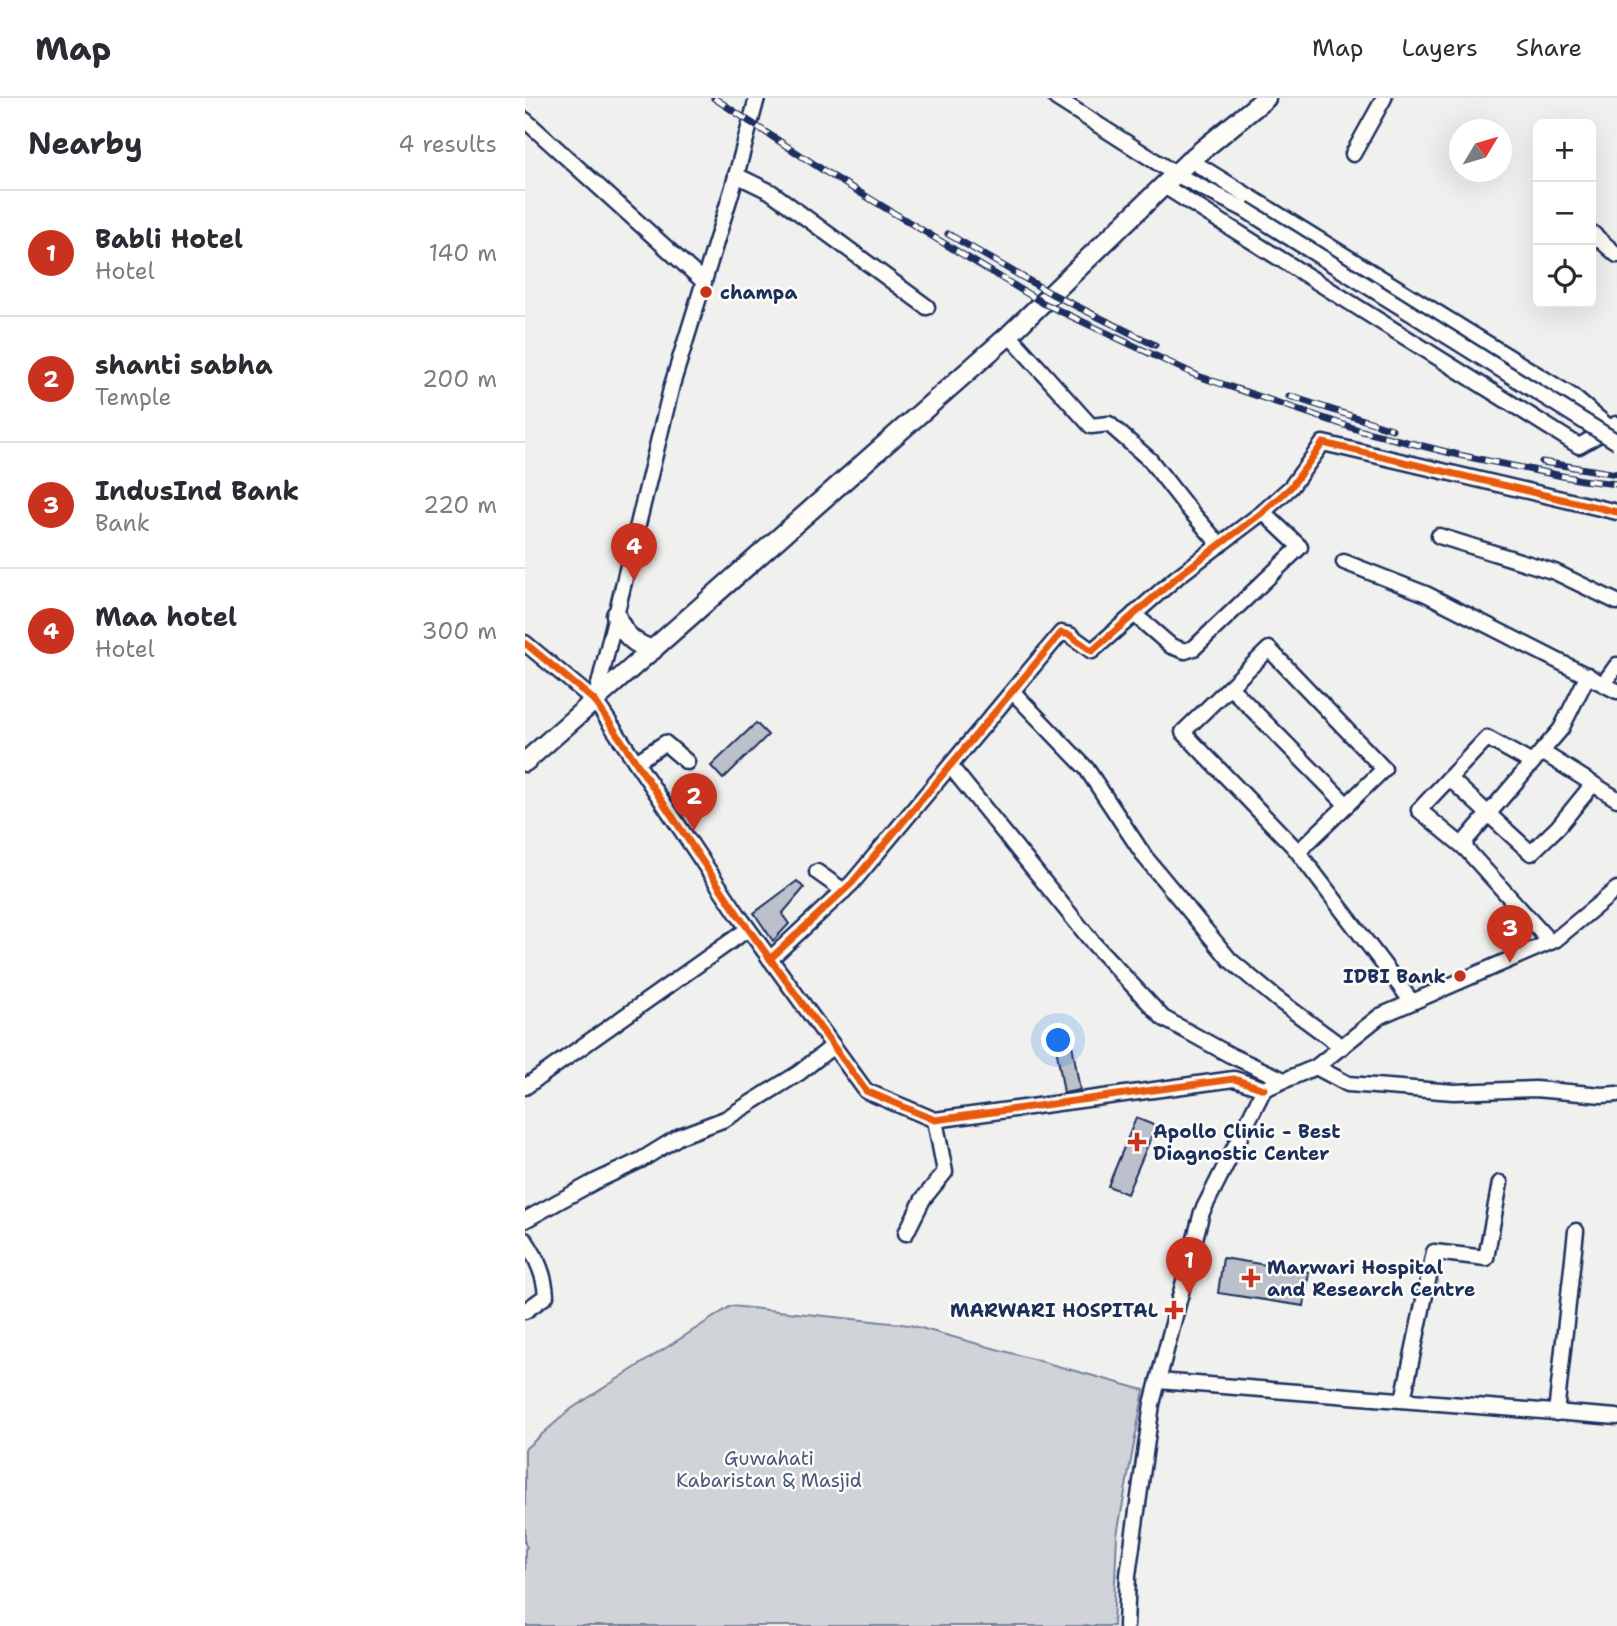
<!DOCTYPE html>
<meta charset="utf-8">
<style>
:root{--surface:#fff;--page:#f2f2f3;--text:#2b2b33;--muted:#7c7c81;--line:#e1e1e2;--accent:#c8321e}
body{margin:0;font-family:"Shantell Sans",sans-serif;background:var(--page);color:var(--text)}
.controls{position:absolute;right:21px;top:21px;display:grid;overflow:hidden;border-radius:10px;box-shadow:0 7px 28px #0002}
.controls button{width:63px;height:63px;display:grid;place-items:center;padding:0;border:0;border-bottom:2px solid var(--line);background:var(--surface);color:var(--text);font:35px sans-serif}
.compass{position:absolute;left:924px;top:21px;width:63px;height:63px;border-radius:50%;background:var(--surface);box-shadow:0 7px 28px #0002;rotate:52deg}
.you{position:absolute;left:534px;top:943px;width:24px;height:24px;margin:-18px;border:5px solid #fff;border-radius:50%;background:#1a73e8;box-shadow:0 0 0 10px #1a73e833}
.badge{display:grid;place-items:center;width:46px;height:46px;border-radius:50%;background:var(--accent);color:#fff;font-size:23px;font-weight:700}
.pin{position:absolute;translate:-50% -58px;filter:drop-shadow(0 2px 4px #0008)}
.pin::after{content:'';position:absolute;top:37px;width:24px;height:21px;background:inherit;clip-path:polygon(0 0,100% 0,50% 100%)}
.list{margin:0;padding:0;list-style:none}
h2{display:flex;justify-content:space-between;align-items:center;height:91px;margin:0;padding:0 28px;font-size:30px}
h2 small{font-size:23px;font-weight:400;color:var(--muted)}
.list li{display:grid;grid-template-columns:46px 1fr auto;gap:21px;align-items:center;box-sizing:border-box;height:126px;padding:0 28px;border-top:2px solid var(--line)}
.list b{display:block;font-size:26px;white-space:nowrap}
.list p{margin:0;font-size:23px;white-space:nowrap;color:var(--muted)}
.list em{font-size:23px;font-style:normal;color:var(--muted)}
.icon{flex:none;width:38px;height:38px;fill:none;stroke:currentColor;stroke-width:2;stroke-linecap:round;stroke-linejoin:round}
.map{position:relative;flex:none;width:1092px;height:1528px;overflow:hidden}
header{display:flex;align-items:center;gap:42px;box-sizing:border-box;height:98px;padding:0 35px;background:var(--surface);border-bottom:2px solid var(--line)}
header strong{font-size:33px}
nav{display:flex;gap:38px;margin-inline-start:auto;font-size:24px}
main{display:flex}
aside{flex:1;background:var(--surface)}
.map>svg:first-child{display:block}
</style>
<header>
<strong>Map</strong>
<nav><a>Map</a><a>Layers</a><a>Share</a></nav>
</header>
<main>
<aside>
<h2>Nearby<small>4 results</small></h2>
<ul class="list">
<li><span class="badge">1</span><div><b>Babli Hotel</b><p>Hotel</p></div><em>140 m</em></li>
<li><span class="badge">2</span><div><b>shanti sabha</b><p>Temple</p></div><em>200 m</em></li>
<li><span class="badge">3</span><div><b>IndusInd Bank</b><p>Bank</p></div><em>220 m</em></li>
<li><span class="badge">4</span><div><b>Maa hotel</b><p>Hotel</p></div><em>300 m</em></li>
</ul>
</aside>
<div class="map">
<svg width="1092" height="1528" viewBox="0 0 1092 1528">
<rect width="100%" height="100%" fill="#f0f0ee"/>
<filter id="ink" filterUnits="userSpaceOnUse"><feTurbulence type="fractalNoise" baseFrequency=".0143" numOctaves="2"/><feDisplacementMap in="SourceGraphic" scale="14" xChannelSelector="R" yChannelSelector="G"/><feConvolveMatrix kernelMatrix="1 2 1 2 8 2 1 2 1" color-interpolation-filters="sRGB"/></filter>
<g filter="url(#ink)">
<polygon fill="#d0d3d8" stroke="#76819b" stroke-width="2" points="206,1208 385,1227 619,1292 592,1437 588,1528 0,1528 0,1451 2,1449 0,1446 0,1351 46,1311"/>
<g fill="#bbc0ca" stroke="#1b2f5e" stroke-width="2">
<polygon points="231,625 243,637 198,681 186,668"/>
<polygon points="272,783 279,790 257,816 264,826 248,843 229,815"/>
<polygon points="547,946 555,992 539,995 531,949"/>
<polygon points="611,1020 631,1028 602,1096 583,1088"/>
<polygon points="698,1160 784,1174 779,1208 693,1195"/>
</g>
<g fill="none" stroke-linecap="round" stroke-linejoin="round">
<g stroke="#1b2f5e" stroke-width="19">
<g id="minor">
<polyline points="531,0 652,77 719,111"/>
<polyline points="0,22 179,184"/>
<polyline points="828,56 859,0"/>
<polyline points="665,62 1047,298 1085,330 1091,326"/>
<polyline points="211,77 246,94 402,209"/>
<polyline points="639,88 1054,348 1085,330"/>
<polyline points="1066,134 1092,157"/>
<polyline points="484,237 566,328 584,326 625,362 661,408 695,447"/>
<polyline points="914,438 1030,474 1092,504"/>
<polyline points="819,464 901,496 1092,593"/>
<polyline points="609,516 646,548 660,553 669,550 775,449 738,414"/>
<polyline points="0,545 70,603 214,818 341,993 410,1022 709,981 739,991"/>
<polyline points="1079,585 1092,567"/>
<polyline points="705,589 822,707"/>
<polyline points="488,594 561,670 620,759 705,862 752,901 817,949"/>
<polyline points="70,603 147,287 208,89 232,0"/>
<polyline points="1017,654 1092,701"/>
<polyline points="111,664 140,645 162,664"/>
<polyline points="426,669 569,846 638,920 705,957 759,982"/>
<polyline points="924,680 1006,755 1033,729 1068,686"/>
<polyline points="940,750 894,712 962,640 1007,665"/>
<polyline points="773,754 859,671 744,551 658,634 768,748 773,754 887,904"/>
<polyline points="292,774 319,793"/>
<polyline points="1025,844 940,750 941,742 1036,631 1063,577"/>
<polyline points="245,861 327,785 536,535 545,537 567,553 652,479 738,414 766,389 798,345 1092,414"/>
<polyline points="791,969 823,986 929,994 1010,991 1077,997 1092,996"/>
<polyline points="0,989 223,831"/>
<polyline points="0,1122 69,1084 116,1062 155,1038 200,1021 274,975 308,948"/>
<polyline points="381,1135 398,1101 420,1074 410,1022"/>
<path d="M 0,1142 C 12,1160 20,1177 21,1198 L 0,1213"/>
<polyline points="633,1283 1092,1319"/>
<polyline points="878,1302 909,1154 961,1160 975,1085"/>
<polyline points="1031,1315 1051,1133"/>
<polyline points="601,1528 603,1477 627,1306 677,1114 739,991 791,969 855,918 1030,842 1092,791"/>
</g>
</g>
<g stroke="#1b2f5e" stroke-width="23">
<g id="major">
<path d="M 91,517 C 98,536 108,546 128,552"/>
<polyline points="0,664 484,237 665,62 741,0"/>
</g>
</g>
<use href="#minor" stroke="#fdfcf7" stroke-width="14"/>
<use href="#major" stroke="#fdfcf7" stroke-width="18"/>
<g stroke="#1b2f5e" stroke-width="7">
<g id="rail">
<polyline points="189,0 304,76 518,205 673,278 837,333 934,357 1057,382 1092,386"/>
<polyline points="423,136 527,196 630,247"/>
<polyline points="764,298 867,331"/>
<polyline points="1017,364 1092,376"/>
</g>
</g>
<use href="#rail" stroke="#fdfcf7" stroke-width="4.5" stroke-dasharray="13" stroke-linecap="butt"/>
<g stroke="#1b2f5e" stroke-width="19" stroke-linecap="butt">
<polyline id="minor-bridge" points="719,111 1092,344"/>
</g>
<use href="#minor-bridge" stroke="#fdfcf7" stroke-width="14"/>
<g stroke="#fdfcf7" stroke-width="11">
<g id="cycleway">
<polyline points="0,545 70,603 214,818 341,993 410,1022 709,981 739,991"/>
<polyline points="245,861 327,785 536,535 545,537 567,553 652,479 738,414 766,389 798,345 1092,414"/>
</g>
</g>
<use href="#cycleway" stroke="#e8590c" stroke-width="7"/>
</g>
</g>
<g fill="#c8321e" stroke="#fdfcf7" stroke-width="2.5">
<circle cx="181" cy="194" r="7"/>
<circle cx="935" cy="878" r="7"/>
<path d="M608.5 1033.5h7v7h7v7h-7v7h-7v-7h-7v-7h7z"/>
<path d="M722.5 1169.5h7v7h7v7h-7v7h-7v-7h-7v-7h7z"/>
<path d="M645.5 1201.5h7v7h7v7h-7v7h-7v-7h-7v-7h7z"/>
</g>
<g text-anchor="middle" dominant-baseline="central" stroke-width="5" stroke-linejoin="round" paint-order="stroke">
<g font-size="19" font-weight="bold" fill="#1b2f5e" stroke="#fdfcf7" text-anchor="start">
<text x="195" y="194">champa</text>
<text x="921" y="878" text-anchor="end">IDBI Bank</text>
<text x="628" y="1033">Apollo Clinic - Best<tspan x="628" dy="22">Diagnostic Center</tspan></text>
<text x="742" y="1169">Marwari Hospital<tspan x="742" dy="22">and Research Centre</tspan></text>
<text x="633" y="1212" text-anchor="end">MARWARI HOSPITAL</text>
</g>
<g font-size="19" fill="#48587c" stroke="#fdfcf7">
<text x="244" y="1360">Guwahati<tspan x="244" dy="22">Kabaristan &amp; Masjid</tspan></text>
</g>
</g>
</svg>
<div class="controls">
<button>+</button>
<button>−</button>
<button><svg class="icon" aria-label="locate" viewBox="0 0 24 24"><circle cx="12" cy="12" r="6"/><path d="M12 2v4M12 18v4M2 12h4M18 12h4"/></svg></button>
</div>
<svg class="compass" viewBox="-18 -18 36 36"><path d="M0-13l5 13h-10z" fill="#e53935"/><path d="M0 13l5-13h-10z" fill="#7c7c81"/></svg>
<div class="you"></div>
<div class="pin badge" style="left:664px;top:1197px">1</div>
<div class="pin badge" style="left:169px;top:733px">2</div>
<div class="pin badge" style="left:985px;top:865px">3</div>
<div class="pin badge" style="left:109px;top:483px">4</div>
</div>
</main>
